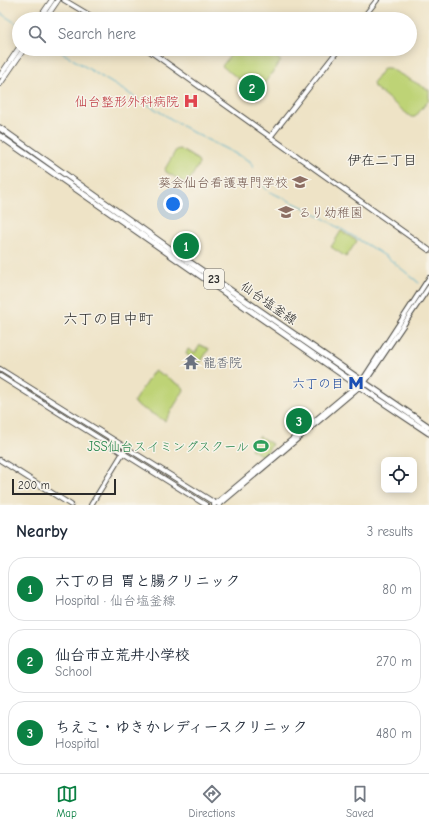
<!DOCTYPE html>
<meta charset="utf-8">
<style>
:root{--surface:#fff;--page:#f2f2f3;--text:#1f2937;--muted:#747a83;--line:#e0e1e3;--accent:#0b8043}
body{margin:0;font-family:"Comic Neue","Klee One",sans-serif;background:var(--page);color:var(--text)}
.controls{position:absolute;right:12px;bottom:12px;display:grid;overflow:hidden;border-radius:8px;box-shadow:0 2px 10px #0003}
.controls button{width:36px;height:36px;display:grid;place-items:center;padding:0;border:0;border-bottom:1px solid var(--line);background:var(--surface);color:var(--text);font:20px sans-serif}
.scale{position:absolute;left:12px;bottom:10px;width:104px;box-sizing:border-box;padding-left:4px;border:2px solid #2b2b2b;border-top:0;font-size:11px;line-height:14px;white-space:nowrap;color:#2b2b2b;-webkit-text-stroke:3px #f7f3e8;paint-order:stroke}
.you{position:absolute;left:173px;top:204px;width:14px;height:14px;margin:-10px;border:3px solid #fff;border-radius:50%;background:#1a73e8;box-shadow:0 0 0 6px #1a73e833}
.badge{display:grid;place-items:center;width:26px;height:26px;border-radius:50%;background:var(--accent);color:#fff;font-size:13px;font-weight:700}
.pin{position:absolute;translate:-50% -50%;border:2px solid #fff;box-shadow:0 1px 4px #0006}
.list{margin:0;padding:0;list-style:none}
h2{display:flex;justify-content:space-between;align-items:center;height:52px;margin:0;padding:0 16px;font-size:17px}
h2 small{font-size:13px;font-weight:400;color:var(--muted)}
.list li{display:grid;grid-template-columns:26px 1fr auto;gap:12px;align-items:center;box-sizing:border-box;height:64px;margin:0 8px 8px;padding:0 8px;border:1px solid var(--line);border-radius:16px}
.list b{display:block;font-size:15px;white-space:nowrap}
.list p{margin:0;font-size:13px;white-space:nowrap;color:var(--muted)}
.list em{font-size:13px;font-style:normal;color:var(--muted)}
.icon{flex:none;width:22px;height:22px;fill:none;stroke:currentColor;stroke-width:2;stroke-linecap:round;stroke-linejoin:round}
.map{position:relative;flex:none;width:429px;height:505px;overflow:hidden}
.search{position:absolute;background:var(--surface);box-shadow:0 2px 10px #0003;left:12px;right:12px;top:12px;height:44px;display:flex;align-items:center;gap:10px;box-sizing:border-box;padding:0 14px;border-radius:22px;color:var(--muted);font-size:15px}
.sheet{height:268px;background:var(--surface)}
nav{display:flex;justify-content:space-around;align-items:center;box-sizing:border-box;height:56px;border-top:1px solid var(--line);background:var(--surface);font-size:11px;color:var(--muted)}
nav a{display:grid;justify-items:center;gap:2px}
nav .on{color:var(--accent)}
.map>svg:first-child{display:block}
</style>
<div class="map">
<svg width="429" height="505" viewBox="0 0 429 505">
<rect width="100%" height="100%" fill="#f7f3e8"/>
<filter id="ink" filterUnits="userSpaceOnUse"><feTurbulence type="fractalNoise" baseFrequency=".025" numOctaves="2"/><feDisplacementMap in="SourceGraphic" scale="8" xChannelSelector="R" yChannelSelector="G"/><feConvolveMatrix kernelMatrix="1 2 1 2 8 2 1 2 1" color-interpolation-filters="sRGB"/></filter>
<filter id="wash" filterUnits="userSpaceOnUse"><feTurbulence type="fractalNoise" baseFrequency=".012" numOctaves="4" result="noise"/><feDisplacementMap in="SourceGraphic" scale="16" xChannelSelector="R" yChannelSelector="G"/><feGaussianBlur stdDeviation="0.9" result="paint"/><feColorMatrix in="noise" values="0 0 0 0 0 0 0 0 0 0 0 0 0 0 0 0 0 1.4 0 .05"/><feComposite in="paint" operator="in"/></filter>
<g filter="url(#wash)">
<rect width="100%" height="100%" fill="#eee3c6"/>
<g fill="#bed376" stroke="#747f50">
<polygon points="235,49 265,49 281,61 257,93 222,66"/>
<polygon points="384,68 389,68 429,90 429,100 415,117 411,117 374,87 373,83"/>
<polygon points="180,149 198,160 199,164 189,181 185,183 166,172 165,169 176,150"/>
<polygon points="341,231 357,241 346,257 331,247"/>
<polygon points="200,345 209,349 200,363 186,354 188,349 195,353"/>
<polygon points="156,371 183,387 184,390 165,421 135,404 134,401 153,372"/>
<polygon points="259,436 272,444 264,457 251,449"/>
</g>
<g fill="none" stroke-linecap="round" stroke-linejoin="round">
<g stroke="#4baecb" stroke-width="1">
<polyline points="0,13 19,25"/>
<polyline points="56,49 138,99"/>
<polyline points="144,102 192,132 250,161 253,168"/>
<polyline points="257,178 268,191 309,210 333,224 387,257 419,283"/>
</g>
</g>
</g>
<g filter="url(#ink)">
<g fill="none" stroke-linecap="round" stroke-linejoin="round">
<g stroke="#484742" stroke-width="6">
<g id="tertiary">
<polyline points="64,0 96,19"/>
<polyline points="362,19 377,0"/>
<polyline points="147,49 429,250"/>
<polyline points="271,136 339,49"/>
<polyline points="0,369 215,503"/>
<polyline points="0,376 206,505"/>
<polyline points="0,460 71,505"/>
<polyline points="91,505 124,451"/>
<polyline points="214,505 362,381 429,278"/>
<polyline points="219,505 365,382 429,287"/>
</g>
</g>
<g stroke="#484742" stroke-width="6">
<g id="secondary">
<polyline points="39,19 52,0"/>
<polyline points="45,19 58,0"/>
<polyline points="0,76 19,48"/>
<polyline points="0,84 24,49"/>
</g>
</g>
<g stroke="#484742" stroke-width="7">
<g id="primary">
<polyline points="0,128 169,248 429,427"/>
<polyline points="0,136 360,387 429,433"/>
</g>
</g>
<use href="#tertiary" stroke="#fff" stroke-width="4"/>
<use href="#secondary" stroke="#fff" stroke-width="4.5"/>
<use href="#primary" stroke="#fff" stroke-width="5"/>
</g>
</g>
<defs>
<g id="hospital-bare" transform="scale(1.2)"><path d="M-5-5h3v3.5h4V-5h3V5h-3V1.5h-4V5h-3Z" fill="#e0444e" stroke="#f7f3e8" stroke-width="2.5" paint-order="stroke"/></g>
<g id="university-bare" transform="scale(1.2)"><path d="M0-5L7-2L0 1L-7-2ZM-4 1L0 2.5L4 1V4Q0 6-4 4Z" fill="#8d6e63" stroke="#f7f3e8" stroke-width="2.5" paint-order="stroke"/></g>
<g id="school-bare" transform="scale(1.2)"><path d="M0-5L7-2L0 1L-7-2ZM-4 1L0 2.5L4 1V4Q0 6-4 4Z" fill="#8d6e63" stroke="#f7f3e8" stroke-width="2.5" paint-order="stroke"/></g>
<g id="temple-bare" transform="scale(1.2)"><path d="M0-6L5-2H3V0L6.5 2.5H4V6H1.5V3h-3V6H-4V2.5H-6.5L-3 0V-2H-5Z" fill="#6b7280" stroke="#f7f3e8" stroke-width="2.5" paint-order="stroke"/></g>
<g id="metro-bare" transform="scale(1.2)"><path d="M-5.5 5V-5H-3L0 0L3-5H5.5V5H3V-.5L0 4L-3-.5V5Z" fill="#1a4fb4" stroke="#f7f3e8" stroke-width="2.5" paint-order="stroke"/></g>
<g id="stadium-bare" transform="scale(1.2)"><path d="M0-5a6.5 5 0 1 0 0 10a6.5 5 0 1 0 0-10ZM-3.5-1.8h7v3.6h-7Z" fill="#2e9e5b" stroke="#f7f3e8" stroke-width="2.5" paint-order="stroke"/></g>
</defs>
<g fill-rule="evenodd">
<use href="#hospital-bare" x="191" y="101"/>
<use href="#university-bare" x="300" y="182"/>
<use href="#school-bare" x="286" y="212"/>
<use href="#temple-bare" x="191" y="362"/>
<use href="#metro-bare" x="356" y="383"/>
<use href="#stadium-bare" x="261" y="446"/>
</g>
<g text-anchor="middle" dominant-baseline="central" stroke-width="3" stroke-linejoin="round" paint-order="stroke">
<rect fill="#f7f3e8" stroke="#686764" stroke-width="1" x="204" y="269" width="20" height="20" rx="3"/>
<g font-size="12" font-weight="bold" fill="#2b2b2b">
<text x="214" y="279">23</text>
</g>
<g font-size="13" fill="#be3a42" stroke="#f7f3e8" text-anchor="end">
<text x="179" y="101">仙台整形外科病院</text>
</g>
<g font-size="13" fill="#785e54" stroke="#f7f3e8" text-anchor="end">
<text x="288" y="182">葵会仙台看護専門学校</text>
<text x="298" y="212" text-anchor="start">るり幼稚園</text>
</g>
<g font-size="13" fill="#2b2b2b" stroke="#f7f3e8">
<text transform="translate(269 303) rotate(35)">仙台塩釜線</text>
</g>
<g font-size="13" fill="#5b616d" stroke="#f7f3e8" text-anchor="start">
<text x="203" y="362">龍香院</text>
</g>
<g font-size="13" fill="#164399" stroke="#f7f3e8" text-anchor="end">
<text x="344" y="383">六丁の目</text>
</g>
<g font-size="13" fill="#27864d" stroke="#f7f3e8" text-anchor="end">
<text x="249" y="446">JSS仙台スイミングスクール</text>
</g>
<g font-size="14" fill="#2b2b2b" stroke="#f7f3e8">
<text x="382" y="160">伊在二丁目</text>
</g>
<g font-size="15" fill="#2b2b2b" stroke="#f7f3e8">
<text x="108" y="319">六丁の目中町</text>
</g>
</g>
</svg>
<div class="controls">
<button><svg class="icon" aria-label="locate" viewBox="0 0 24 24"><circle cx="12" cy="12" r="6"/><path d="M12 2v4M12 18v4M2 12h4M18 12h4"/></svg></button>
</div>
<div class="scale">200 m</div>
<div class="you"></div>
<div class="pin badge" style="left:186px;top:246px">1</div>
<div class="pin badge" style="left:252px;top:88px">2</div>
<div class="pin badge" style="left:299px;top:421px">3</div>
<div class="search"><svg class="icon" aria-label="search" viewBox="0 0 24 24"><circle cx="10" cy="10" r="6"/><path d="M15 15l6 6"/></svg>Search here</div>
</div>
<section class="sheet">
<h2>Nearby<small>3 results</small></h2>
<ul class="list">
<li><span class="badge">1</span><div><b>六丁の目 胃と腸クリニック</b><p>Hospital · 仙台塩釜線</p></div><em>80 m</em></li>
<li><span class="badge">2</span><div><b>仙台市立荒井小学校</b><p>School</p></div><em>270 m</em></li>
<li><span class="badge">3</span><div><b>ちえこ・ゆきかレディースクリニック</b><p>Hospital</p></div><em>480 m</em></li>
</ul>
</section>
<nav>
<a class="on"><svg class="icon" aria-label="map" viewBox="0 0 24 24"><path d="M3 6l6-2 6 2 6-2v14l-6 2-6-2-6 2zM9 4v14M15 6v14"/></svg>Map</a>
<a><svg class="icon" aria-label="directions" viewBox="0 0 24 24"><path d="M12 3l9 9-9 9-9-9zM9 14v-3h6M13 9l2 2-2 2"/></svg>Directions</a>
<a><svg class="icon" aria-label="saved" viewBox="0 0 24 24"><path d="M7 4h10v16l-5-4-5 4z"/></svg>Saved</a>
</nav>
